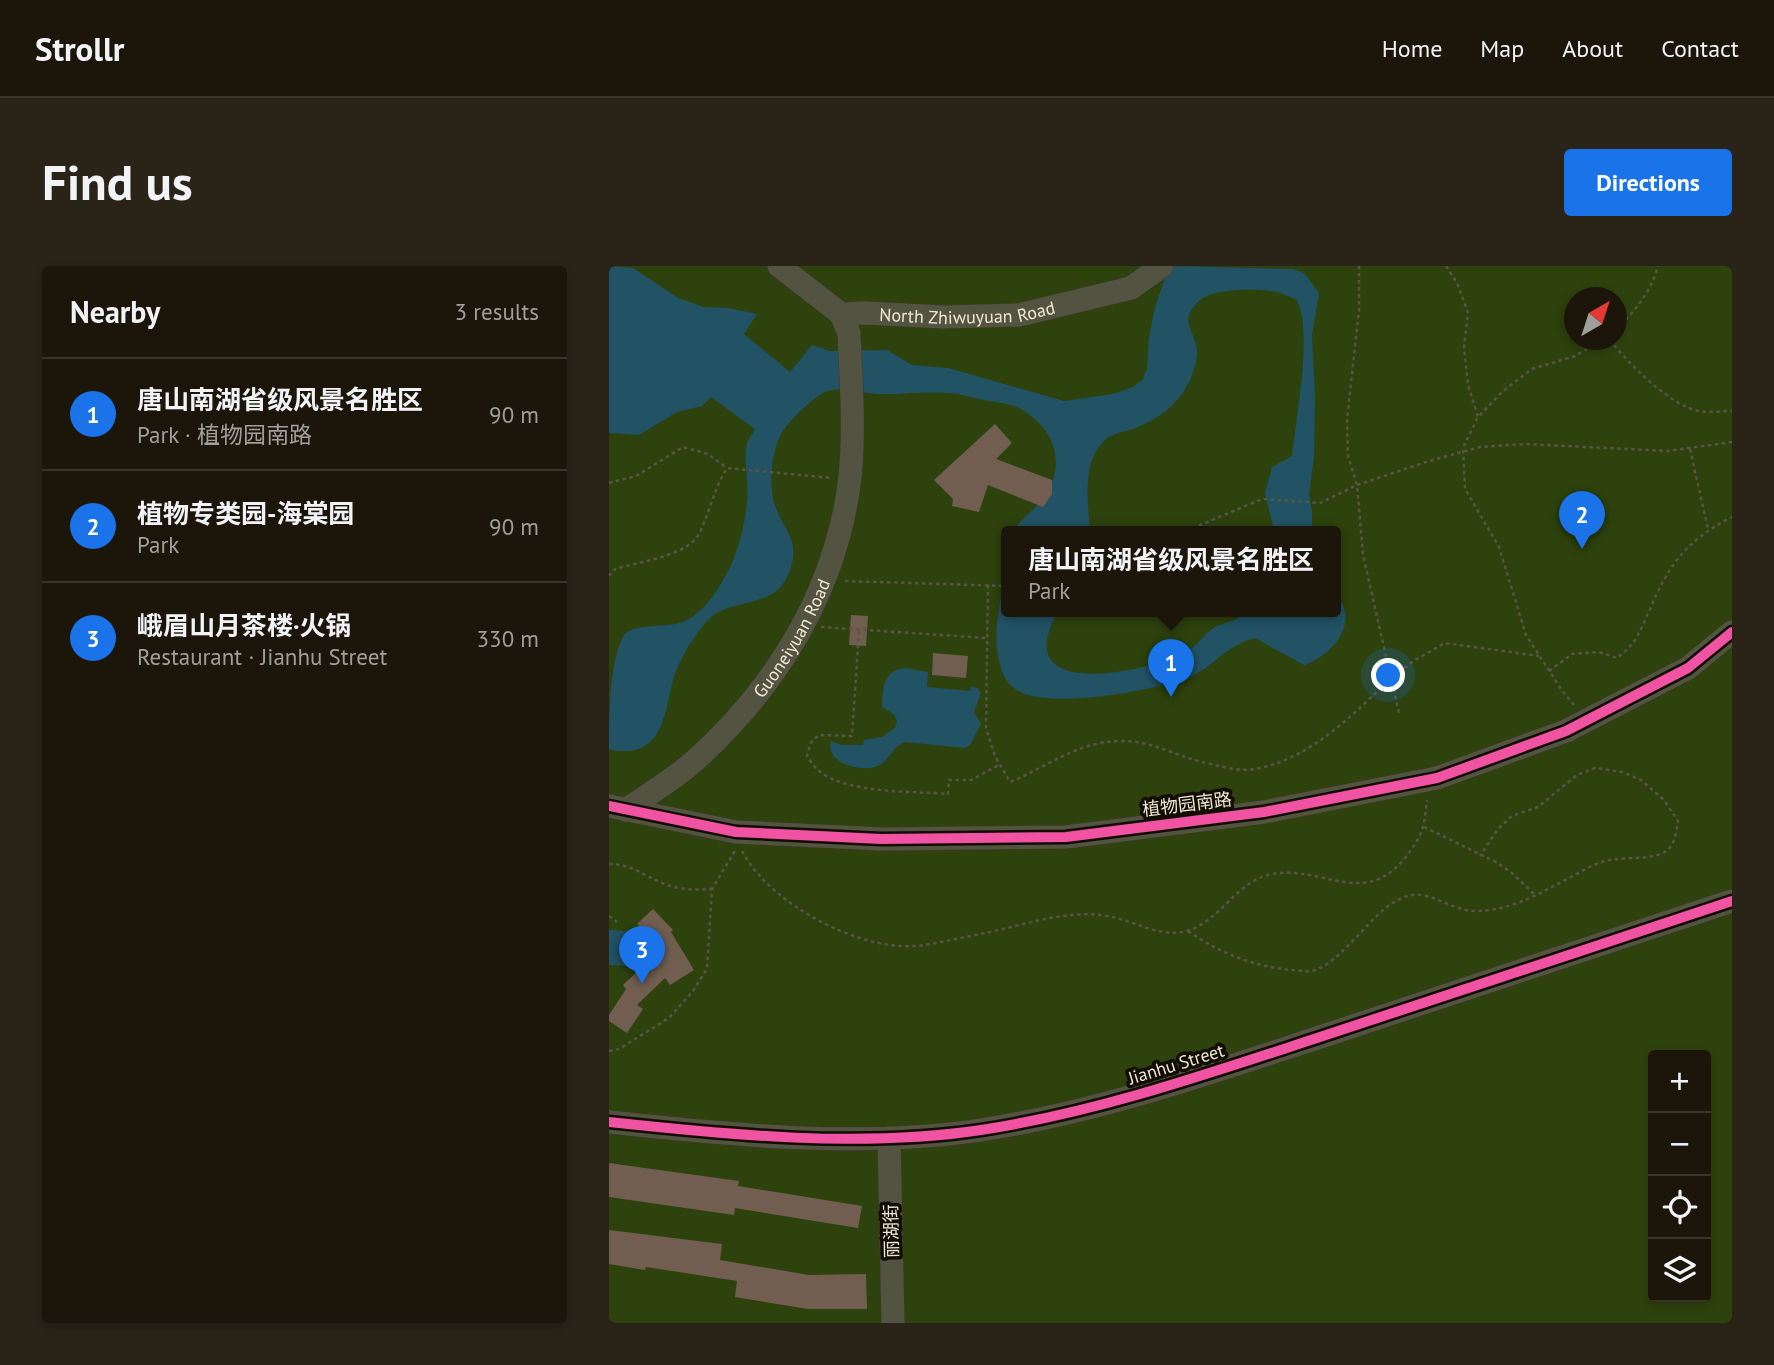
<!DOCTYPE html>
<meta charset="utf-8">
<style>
:root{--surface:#1c160a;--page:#292318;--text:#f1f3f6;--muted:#a09f9c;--line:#3a352b;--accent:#1a73e8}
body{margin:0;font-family:"PT Sans","Noto Sans SC",sans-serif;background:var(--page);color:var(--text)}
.controls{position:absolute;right:21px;bottom:21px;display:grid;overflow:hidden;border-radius:7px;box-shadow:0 4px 10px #0003}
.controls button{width:63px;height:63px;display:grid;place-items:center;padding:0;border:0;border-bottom:2px solid var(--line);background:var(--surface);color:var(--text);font:35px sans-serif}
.compass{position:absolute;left:955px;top:21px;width:63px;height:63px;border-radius:50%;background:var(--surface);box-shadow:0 4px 10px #0003;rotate:39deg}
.you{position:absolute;left:780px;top:410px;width:24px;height:24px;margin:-18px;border:5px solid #fff;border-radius:50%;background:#1a73e8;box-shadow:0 0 0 10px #1a73e833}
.badge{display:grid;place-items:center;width:46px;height:46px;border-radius:50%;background:var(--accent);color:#fff;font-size:23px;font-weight:700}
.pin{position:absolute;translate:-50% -58px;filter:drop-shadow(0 2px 4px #0008)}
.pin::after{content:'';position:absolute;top:37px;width:24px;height:21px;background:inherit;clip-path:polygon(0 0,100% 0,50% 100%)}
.popup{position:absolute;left:392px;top:260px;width:340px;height:91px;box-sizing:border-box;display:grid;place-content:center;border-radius:7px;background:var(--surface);filter:drop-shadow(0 2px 5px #0005);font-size:23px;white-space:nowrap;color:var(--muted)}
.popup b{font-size:26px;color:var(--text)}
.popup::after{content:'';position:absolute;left:50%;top:100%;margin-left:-14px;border:14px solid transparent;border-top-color:var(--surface)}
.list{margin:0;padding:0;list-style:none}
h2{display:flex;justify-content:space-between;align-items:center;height:91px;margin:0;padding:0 28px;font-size:30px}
h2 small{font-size:23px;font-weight:400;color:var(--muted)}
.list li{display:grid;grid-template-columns:46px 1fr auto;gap:21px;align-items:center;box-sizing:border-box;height:112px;padding:0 28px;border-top:2px solid var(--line)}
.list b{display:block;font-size:26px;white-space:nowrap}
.list p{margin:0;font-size:23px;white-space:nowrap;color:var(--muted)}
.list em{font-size:23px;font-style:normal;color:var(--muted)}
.icon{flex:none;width:38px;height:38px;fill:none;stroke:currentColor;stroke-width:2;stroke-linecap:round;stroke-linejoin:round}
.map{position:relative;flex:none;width:1123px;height:1057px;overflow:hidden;border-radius:7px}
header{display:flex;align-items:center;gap:42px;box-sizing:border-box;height:98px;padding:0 35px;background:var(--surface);border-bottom:2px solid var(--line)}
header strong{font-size:33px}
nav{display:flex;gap:38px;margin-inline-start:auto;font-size:24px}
.intro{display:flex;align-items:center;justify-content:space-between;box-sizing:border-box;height:168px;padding:0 42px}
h1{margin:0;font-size:49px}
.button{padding:18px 32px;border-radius:7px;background:var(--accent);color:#fff;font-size:24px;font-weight:700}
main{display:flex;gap:42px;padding:0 42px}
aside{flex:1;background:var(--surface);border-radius:7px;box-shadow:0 4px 10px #0003}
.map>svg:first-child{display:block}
</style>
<header>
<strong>Strollr</strong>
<nav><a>Home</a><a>Map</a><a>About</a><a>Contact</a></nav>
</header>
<div class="intro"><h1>Find us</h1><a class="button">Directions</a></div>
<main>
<aside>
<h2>Nearby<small>3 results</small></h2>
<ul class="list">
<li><span class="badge">1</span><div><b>唐山南湖省级风景名胜区</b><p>Park · 植物园南路</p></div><em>90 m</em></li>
<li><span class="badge">2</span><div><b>植物专类园-海棠园</b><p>Park</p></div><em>90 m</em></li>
<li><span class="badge">3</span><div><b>峨眉山月茶楼·火锅</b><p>Restaurant · Jianhu Street</p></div><em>330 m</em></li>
</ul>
</aside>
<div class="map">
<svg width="1123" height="1057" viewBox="0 0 1123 1057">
<rect width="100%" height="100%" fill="#261e0e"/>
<path fill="#2d420d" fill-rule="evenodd" d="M 0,0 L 1123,0 L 1123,1057 L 0,1057 ZM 965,32 L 1007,32 L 1007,74 L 965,74 ZM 398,265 L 726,265 L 726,345 L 398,345 ZM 1044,789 L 1097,789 L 1097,1031 L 1044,1031 Z"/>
<g fill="#215365">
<path d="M 0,0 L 24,2 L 69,32 L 95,41 L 119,42 L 148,48 L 135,68 L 181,106 L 203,79 L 221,85 L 278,84 L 303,99 L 339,102 L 455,135 L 504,128 L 524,121 L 534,113 L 538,102 L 540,71 L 546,41 L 559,3 L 563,0 L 684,3 L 695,7 L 710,27 L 703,70 L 706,131 L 705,192 L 700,228 L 703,245 L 703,265 L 665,265 L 656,227 L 663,201 L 683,190 C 687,150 704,68 688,34 C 680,31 671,26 663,25 C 644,23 604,22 590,35 C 567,56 589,67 588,88 C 588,96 584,106 581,114 C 569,140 547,155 521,164 C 511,167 500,168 493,177 C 473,199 479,237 481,265 L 404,265 C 420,242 439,239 446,206 C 451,178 434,155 410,142 C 400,137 385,136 374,134 C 362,131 349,127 338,127 C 315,125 292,129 269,128 C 252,127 232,119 216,126 C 204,132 189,147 180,157 C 162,175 158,219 167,242 C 176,266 190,273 182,301 C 170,342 135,331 106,348 C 96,354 86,371 79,381 C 73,391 67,404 64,414 C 57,441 55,481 21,485 C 13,485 7,486 0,483 C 0,452 0,394 15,369 C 26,356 59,363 76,355 C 97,345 110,322 120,303 C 130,283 136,258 138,236 C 140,217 134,195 138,177 C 139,173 144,167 146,163 L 102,131 L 93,140 L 68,146 L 30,169 L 0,167 Z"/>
<path d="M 397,300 L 398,345 L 449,345 C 403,427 508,410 552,396 C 562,393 574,388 582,383 C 591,376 597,366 606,361 C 619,355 627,356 640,345 L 726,345 L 727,329 C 752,355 723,390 695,399 L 646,372 C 640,374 633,376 627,380 C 611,388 599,403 583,410 C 549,424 441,444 410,425 C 402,421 396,414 393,405 C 380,372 393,334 397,300 Z"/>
<path d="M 295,402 L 319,406 L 318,421 L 361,425 L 362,420 L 368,422 L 372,427 L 365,446 L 372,458 L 361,479 L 356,482 L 296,476 C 282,481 280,497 266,501 C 250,506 215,496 222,475 L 232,479 L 254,479 L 255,474 L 273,471 L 286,462 L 288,454 L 284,448 L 273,441 C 274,422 273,406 295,402 Z"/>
<path d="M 0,664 C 18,664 34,667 38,687 L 36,694 L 21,700 L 0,699 Z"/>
</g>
<g fill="#725e51">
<polygon points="386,158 403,177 387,193 443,214 443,228 434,241 379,219 370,246 343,240 344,233 325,214"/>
<polygon points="242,349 259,350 257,380 240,379"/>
<polygon points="324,387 359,390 357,412 323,409"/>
<polygon points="44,643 64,664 62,666 85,704 61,719 56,712 28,739 34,743 18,767 0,755 0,749 17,723 14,719 52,683 28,658"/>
<polygon points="0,897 130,915 129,920 253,940 249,962 126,942 125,949 0,931"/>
<polygon points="0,964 113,978 111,994 200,1009 257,1008 258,1043 199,1043 126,1031 128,1015 37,1001 36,1004 0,998"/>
</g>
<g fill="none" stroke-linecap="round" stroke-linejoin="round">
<g stroke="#41392c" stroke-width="24">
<g id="minor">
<path id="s1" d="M 170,0 L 232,48 L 257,47 L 334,51 L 410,49 L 522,22 L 553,0"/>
<polyline points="0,540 127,566 272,573 457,571 655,546 828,512 957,465 1079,402 1123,366"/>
<path id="s2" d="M 17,544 C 38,529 62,515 82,498 C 167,423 228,324 241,211 C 246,163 242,114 240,67 L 232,48"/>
<path d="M 0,856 C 120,869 252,882 372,864 C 489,846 601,807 714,770 C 850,725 986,680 1123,635"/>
<polyline points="280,872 284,1057"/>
</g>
</g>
<g stroke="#565547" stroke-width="2.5" stroke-dasharray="3.5 3.5" stroke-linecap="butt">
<polyline points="750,0 750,44 738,154 739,190 748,219 754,289 782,412 806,394 836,377 930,390"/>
<polyline points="837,0 848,17 859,47 855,82 859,119 869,151"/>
<path d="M 1007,64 C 1026,45 1042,26 1049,0"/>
<path d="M 1001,74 C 1018,96 1061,140 1090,145 C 1100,147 1112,145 1123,145"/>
<polyline points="1081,183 1099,263"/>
<polyline points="0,217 27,210 74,181 99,188 118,202"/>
<polyline points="577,265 653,233 711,237 748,219 820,195 871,181 916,178 1059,185 1123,176"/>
<path d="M 0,310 L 6,303 C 29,296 78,290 90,268 C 101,246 105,222 118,202 L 223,212"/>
<polyline points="236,315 398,320"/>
<path d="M 379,319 L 377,462 L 386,490 L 401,516 C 436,502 470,475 510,475 C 542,474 564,489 593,496 C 611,500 632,507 651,502 C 703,491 746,447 782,412 L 790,447"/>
<polyline points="212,361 377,372"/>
<path d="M 250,365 L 243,470 L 210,469 L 202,476 L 198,490 C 201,494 204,500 208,503 C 234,528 304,525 339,528 L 340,514 L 362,514 L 390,499"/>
<path d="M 940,405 L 963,388 L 990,386 L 1008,392 C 1029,376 1030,366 1041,343 C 1060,298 1078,274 1123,251"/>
<polyline points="965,439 954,426 917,369 890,281 856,223 854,182 869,151 894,125 923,103 966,90 993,74"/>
<polyline points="815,561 887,596 904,608 926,629"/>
<path d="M 133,585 C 161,639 256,689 316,679 C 342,674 368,669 394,663 C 427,655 464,644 498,650 C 525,654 553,674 581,664 C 612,653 629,614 663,608 C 715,599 754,643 796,592 C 814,569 815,562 818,534"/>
<path d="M 0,598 C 22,597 38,612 58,619 C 73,624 88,624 103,623"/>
<polyline points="0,650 8,656"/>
<path d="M 579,665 C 611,687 643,700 682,704 C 688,704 697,706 703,705 C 738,696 767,634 803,629 C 824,626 844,646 869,645 C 904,644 933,626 962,611 C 975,604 988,596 1001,594 C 1018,591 1038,594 1054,587 C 1066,581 1067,567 1069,555 L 1055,534 L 1032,514 L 1013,506 L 986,502 L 968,509 L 929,541 L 903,550 L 889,563 L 871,590"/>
<polyline points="0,785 10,783 60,752 84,725 98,703 103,623 126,585"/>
</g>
<use href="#minor" stroke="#525441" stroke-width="23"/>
<g stroke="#120d03" stroke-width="15">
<g id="cycleway">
<polyline points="0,540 127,566 272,573 457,571 655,546 828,512 957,465 1079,402 1123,366"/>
<path d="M 0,856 C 120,869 252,882 372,864 C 489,846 601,807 714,770 C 850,725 986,680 1123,635"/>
</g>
</g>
<use href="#cycleway" stroke="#f153a3" stroke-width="10"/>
</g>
<g text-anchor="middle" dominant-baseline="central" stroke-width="7" stroke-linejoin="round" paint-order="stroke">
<g font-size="18" fill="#f0e7d6" stroke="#120d03">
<text stroke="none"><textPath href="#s1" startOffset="205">North Zhiwuyuan Road</textPath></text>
<text stroke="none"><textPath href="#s2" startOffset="242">Guoneiyuan Road</textPath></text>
<text transform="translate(578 538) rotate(-7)">植物园南路</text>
<text transform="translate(567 798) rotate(-17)">Jianhu Street</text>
<text transform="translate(282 965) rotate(-91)">丽湖街</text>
</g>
</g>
</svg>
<div class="controls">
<button>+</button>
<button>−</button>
<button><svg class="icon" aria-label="locate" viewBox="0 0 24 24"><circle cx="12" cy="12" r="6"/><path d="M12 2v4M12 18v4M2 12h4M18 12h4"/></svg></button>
<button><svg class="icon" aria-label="layers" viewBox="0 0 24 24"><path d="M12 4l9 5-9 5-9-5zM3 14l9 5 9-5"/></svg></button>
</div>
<svg class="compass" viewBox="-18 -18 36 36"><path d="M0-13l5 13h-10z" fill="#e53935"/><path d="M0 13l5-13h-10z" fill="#a09f9c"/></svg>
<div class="you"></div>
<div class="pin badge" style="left:562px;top:431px">1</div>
<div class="popup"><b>唐山南湖省级风景名胜区</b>Park</div>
<div class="pin badge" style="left:973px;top:283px">2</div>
<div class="pin badge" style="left:33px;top:718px">3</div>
</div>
</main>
